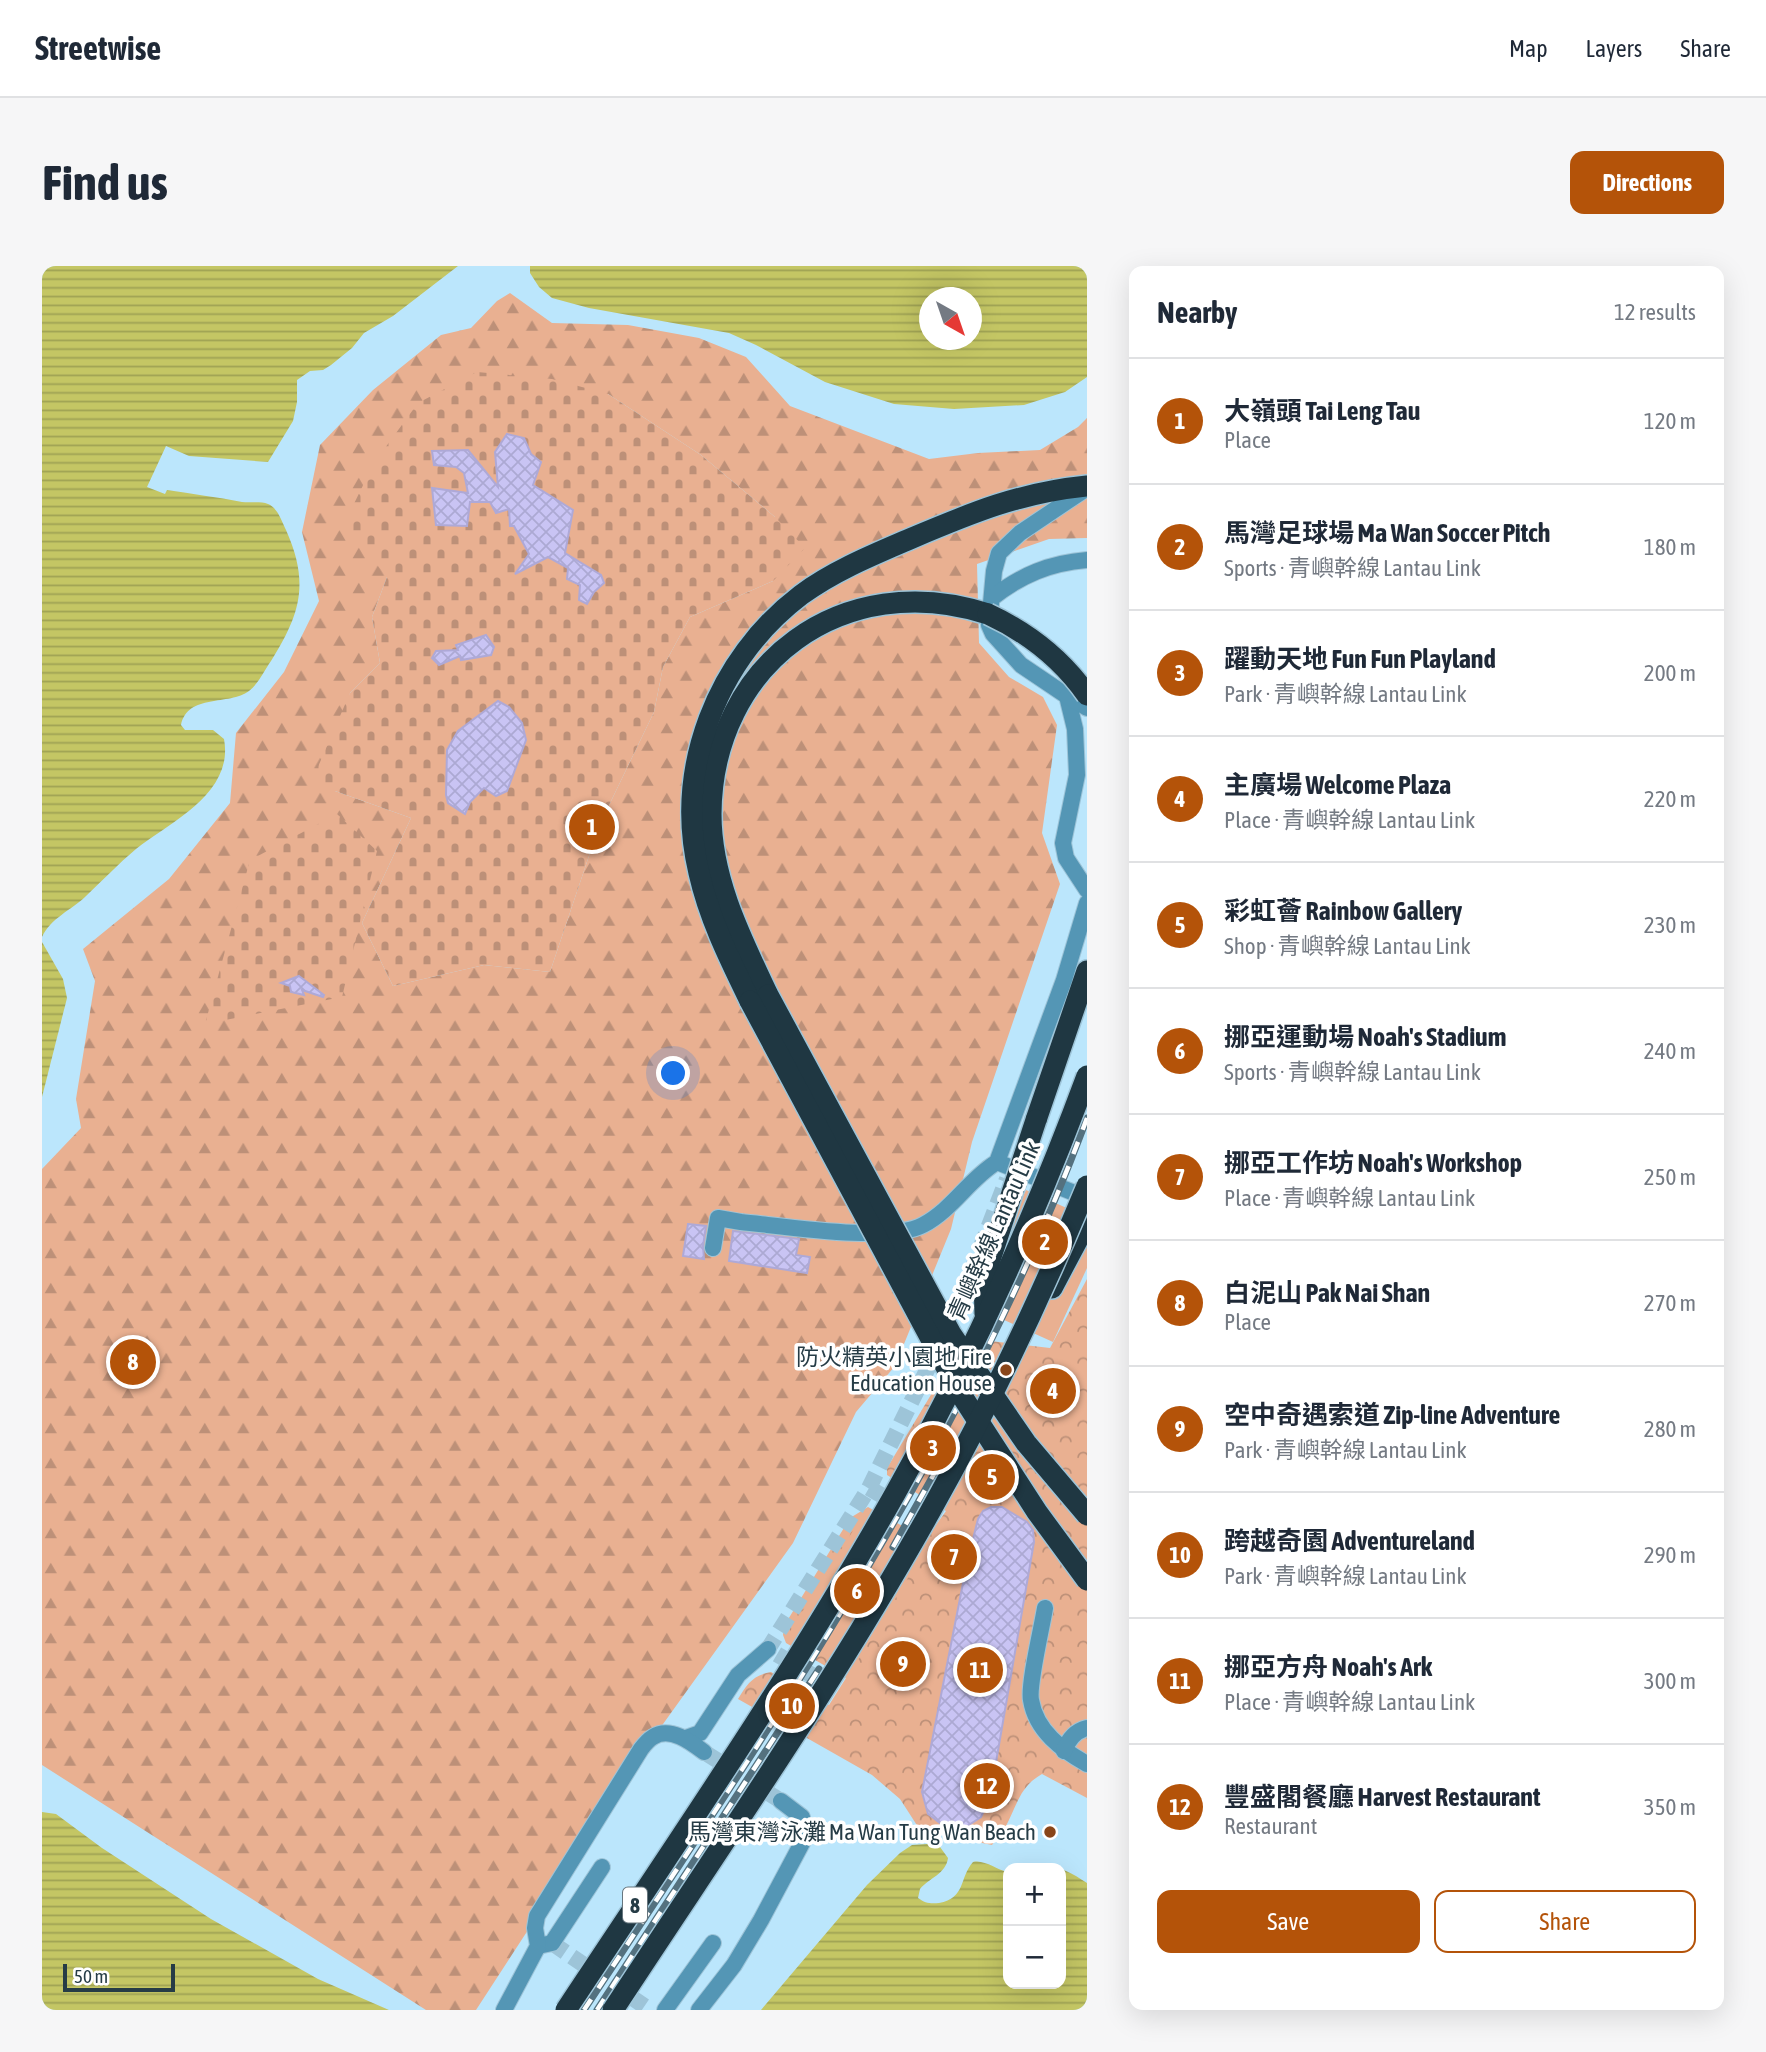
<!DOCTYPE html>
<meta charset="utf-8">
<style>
:root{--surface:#fff;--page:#f6f6f7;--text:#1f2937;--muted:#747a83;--line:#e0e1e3;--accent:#b45309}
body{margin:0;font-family:"Asap Condensed","Noto Sans TC",sans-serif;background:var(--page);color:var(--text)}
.controls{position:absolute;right:21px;bottom:21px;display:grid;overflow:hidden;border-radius:14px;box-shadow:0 7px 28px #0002}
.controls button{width:63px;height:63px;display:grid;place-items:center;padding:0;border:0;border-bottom:2px solid var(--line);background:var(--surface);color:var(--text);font:35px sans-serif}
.compass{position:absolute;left:877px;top:21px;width:63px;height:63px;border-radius:50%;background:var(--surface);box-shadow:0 7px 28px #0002;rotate:140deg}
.scale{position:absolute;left:21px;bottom:18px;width:112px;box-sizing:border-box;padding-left:7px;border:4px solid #263c46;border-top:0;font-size:19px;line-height:24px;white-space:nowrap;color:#263c46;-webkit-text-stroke:5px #fff;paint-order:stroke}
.you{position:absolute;left:632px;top:808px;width:24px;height:24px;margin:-18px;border:5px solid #fff;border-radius:50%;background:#1a73e8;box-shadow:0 0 0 10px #1a73e833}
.badge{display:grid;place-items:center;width:46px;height:46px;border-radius:50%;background:var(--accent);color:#fff;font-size:23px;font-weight:700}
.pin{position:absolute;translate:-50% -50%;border:4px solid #fff;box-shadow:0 2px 7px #0006}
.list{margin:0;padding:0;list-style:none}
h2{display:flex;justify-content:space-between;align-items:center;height:91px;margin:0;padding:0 28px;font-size:30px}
h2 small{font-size:23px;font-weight:400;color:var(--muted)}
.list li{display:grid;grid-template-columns:46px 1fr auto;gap:21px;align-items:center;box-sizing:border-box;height:126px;padding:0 28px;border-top:2px solid var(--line)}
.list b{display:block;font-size:26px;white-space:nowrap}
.list p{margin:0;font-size:23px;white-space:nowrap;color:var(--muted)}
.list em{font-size:23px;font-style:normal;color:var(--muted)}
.actions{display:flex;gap:14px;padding:21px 28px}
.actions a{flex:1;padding:16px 0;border:2px solid var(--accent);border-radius:14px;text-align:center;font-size:24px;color:var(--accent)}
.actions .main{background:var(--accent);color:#fff}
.map{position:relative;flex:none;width:1045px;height:1744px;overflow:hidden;border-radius:14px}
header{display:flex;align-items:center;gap:42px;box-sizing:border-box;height:98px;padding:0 35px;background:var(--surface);border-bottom:2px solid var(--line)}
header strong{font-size:33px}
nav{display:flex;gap:38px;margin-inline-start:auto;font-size:24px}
.intro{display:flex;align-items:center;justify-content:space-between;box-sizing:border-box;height:168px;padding:0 42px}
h1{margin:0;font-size:49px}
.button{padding:18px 32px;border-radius:14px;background:var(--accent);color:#fff;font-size:24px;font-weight:700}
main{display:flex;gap:42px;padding:0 42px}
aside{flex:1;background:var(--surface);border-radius:14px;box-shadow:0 7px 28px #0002}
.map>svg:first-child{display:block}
</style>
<header>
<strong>Streetwise</strong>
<nav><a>Map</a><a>Layers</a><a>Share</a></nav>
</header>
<div class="intro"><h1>Find us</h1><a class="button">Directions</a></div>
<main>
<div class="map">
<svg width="1045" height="1744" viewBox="0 0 1045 1744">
<defs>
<pattern id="forest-firs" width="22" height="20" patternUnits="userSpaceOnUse" patternTransform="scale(1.75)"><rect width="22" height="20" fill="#e9b091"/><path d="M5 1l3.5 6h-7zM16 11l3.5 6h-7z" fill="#bd9078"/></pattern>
<pattern id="cemetery-stones" width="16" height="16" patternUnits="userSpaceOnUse" patternTransform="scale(1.75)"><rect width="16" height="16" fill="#e9b091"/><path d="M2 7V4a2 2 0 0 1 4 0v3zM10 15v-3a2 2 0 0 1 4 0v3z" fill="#bd9078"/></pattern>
<pattern id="park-crowns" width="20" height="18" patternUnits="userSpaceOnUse" patternTransform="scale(1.75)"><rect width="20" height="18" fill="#e9b091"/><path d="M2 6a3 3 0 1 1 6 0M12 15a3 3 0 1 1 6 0" fill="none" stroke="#bd9078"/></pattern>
<pattern id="water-rules" width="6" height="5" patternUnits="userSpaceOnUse" patternTransform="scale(1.75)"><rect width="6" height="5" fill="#c4c664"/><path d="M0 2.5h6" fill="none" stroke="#9fa254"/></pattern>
<pattern id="building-cross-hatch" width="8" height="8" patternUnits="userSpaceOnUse" patternTransform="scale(1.75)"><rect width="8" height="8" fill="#c9c4f4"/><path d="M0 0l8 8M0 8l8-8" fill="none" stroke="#aca9d3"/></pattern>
</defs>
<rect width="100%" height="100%" fill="#bbe6fc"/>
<path fill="url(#forest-firs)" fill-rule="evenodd" d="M 468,27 L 510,57 L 586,59 L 657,72 L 704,91 L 748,140 L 887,193 L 936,187 L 998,184 L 1036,161 L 1045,152 L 1045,272 L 1007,273 L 935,298 L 937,377 L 967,411 L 1001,431 L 1015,459 L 1000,567 L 1018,618 L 930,876 L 909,963 L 853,1100 L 814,1146 L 751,1277 L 611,1472 L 434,1744 L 384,1744 L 0,1499 L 0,903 L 39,862 L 34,833 L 53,715 L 41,683 L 127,613 L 188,537 L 194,467 L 242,406 L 277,335 L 260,266 L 278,179 L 331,124 L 399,69 L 429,62 L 455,35 ZM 566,128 L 659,189 L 733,251 L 731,315 L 648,351 L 621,401 L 612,446 L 557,560 L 508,706 L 442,699 L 351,720 L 320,657 L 369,552 L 293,525 L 308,427 L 338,397 L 330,351 L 345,311 Z"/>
<g fill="url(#cemetery-stones)">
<polygon points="435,106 510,113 566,128 659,189 733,251 763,282 731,315 648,351 621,401 612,446 557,560 508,706 442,699 351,720 320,657 369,552 293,525 272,510 308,427 338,397 330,351 345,311 302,258 332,197 376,137"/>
<polygon points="295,548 335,585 300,731 163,758 208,594"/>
</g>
<path fill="url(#park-crowns)" d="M 1045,1013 L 1045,1532 L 1000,1508 C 977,1521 975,1540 963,1562 C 960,1568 954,1573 950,1579 L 878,1564 L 858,1533 L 830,1509 L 696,1433 C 705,1418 711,1409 729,1406 L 787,1439 L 804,1412 L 744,1377 L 741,1369 L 742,1360 L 808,1252 L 826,1241 L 884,1273 L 904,1245 L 845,1209 L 845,1202 L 923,1072 L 1008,1082 Z"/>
<g fill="#e9b091">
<polygon points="984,924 1045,951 1045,1002 1011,1076 931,1040"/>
<polygon points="822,1247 883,1284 810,1404 747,1367"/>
</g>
<g fill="url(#water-rules)" fill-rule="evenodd">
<path d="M 0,0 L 416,0 L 351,50 L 322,67 L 310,82 L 289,99 L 281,104 L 268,105 L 255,114 L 255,136 L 251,155 L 226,196 L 147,190 L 124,180 L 105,221 L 123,228 L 125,224 C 150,228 175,231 200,236 C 208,237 219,235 226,238 C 236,242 240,256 244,264 C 268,318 258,348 229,395 C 222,405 217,417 207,425 C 187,440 146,427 139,459 L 143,464 L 171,464 L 182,473 C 192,527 130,555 94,583 C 76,598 60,615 43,631 C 29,644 8,653 0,671 Z"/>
<path d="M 488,0 L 1045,0 L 1045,111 L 1023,126 L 982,139 L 912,143 L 852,138 L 783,116 L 714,79 L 687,67 L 547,42 L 510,32 L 497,21 L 488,7 ZM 888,32 L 930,32 L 930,74 L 888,74 Z"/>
<polygon points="0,676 21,713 25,732 0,831"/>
<polygon points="0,1546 14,1548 60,1582 169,1653 276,1713 347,1744 0,1744"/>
<path d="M 885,1578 L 898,1581 L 906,1592 C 904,1608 887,1612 878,1623 L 876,1632 C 883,1637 888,1638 897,1637 C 924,1632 917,1612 931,1596 C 942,1593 955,1604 966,1606 L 966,1718 L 1019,1718 L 1019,1602 L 983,1602 C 1004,1592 1027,1605 1045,1617 L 1045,1744 L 719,1744 L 825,1619 L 858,1587 L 870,1579 Z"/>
</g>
<g fill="url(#building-cross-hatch)" stroke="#aea9d7" stroke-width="2">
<polygon points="465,168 482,172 489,188 499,196 491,219 531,244 523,287 559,309 562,317 552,326 545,338 537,334 538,319 525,313 526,302 506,291 473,308 487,288 472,260 468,260 467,243 454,247 448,236 428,236 425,260 394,259 390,222 426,227 422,207 414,201 392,199 390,185 426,184 456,221 453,186"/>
<polygon points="444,369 452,381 449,389 419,394 418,390 397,399 390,392 394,385 416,384 414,379"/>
<polygon points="456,435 467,441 480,457 484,474 465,525 454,530 442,522 428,536 423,548 406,537 404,529 405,484 416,465"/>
<polygon points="257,710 282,729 281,731 260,724 262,729 249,726 248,720 239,717"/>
<polygon points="646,958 664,960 661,980 662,993 641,990"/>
<polygon points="691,965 757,973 754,989 768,991 765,1007 687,995"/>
<polygon points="949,1241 960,1241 985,1256 991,1264 992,1276 948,1531 939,1551 922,1562 907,1564 886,1548 880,1526 923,1307 903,1300 916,1281 927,1289 936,1253 941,1245"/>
</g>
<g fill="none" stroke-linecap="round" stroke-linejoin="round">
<g stroke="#9dc4d8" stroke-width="16" stroke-dasharray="16 8" stroke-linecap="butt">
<polyline points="827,1222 888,1258"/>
<polyline points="790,1421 726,1383 827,1222 915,1043 965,913"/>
<polyline points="662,1486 739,1535"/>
<polyline points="510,1677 608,1744"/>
</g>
<g stroke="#9dc4d8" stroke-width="18">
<g id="minor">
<polyline points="1045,222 978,267 957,287 952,305 947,359 951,368 979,399 1025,430 1033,463 1035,509 1021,577 1024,592 1045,624"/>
<path d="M 950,332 C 979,309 1008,297 1045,294"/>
<polyline points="1025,430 1045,442"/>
<polyline points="955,896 1045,932"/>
<path d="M 671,982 L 676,952 L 699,956 C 741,960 847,977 881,959 C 911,943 927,913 955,896 L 1022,714 L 1045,637"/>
<path d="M 1003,1342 C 1000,1361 986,1419 989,1434 C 994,1465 1020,1484 1045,1498"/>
<polyline points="644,1472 658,1467 696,1409 726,1383"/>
<path d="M 1022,1485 C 1026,1474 1033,1465 1045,1462"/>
<polyline points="496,1680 510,1677 560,1601"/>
<path d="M 462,1744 L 496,1680 L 493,1662 L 495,1650 L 599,1483 C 602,1479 606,1474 611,1471 C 628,1460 649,1476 662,1486"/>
<polyline points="623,1744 671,1677"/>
<polyline points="657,1744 692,1699 719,1654 760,1577 762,1565 760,1551 739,1535"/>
</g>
</g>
<g stroke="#9dc4d8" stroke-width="24">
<g id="highway">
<path d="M 726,729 C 699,672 669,613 669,548 C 670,397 802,301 946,348"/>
<path d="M 708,735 C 688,694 667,652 657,607 C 632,502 675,393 759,329 C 790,306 828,290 863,275 C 927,248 975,227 1045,220"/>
<polyline points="994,854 1045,705"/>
<polyline points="1010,1022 1045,956"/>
</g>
</g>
<use href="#minor" stroke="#5496b5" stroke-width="16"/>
<use href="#highway" stroke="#1f3742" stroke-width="21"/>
<g stroke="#54717f" stroke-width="7">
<g id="rail">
<polyline points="851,1281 901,1192"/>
<path d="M 542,1744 C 730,1458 926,1175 1045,852"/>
<polyline points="555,1744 777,1403"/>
</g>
</g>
<use href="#rail" stroke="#fff" stroke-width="4.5" stroke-dasharray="13" stroke-linecap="butt"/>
<g stroke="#9dc4d8" stroke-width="24" stroke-linecap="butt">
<g id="highway-bridge">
<path d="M 946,348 C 987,367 1019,392 1045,429"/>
<polyline points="726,729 909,1068 984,1177 1045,1249"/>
<polyline points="708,735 918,1127 995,1246 1045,1314"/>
<polyline points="943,1048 942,1012 994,854"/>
<path d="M 524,1744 C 637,1573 754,1404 854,1226 C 929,1093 992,953 1045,810"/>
<path d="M 571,1744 C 679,1579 793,1416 889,1244 C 948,1139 999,1031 1045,920"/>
</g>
</g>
<use href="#highway-bridge" stroke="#1f3742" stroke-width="21"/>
</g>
<g fill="#894519" stroke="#fff" stroke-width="2.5">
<circle cx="964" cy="1104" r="7"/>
<circle cx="1008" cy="1566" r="7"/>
</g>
<g text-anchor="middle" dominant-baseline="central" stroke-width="7" stroke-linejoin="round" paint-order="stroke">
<rect fill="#fff" stroke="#67767e" stroke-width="2" x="581" y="1621.5" width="24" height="35" rx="5"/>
<g font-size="21" font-weight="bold" fill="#263c46">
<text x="593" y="1639">8</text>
</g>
<g font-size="23" fill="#263c46" stroke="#fff">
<text transform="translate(952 965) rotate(-66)">青嶼幹線 Lantau Link</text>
</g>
<g font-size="23" fill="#263c46" stroke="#fff" text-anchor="end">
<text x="950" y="1091">防火精英小園地 Fire<tspan x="950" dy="26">Education House</tspan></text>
<text x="994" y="1566">馬灣東灣泳灘 Ma Wan Tung Wan Beach</text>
</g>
</g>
</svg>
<div class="controls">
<button>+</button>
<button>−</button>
</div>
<svg class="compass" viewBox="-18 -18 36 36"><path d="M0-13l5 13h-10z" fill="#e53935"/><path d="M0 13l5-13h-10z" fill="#747a83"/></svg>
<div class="scale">50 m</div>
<div class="you"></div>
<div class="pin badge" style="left:550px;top:561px">1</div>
<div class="pin badge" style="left:1003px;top:976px">2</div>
<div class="pin badge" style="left:891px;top:1182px">3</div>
<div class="pin badge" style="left:1011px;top:1125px">4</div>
<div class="pin badge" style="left:950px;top:1211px">5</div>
<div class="pin badge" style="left:815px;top:1325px">6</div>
<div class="pin badge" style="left:912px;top:1291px">7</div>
<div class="pin badge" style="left:91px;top:1096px">8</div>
<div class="pin badge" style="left:861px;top:1398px">9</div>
<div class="pin badge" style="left:750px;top:1440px">10</div>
<div class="pin badge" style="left:938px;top:1404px">11</div>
<div class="pin badge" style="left:945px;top:1520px">12</div>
</div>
<aside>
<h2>Nearby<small>12 results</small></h2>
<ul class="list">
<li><span class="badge">1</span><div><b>大嶺頭 Tai Leng Tau</b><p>Place</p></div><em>120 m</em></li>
<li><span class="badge">2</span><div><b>馬灣足球場 Ma Wan Soccer Pitch</b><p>Sports · 青嶼幹線 Lantau Link</p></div><em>180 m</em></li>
<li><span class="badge">3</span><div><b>躍動天地 Fun Fun Playland</b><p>Park · 青嶼幹線 Lantau Link</p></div><em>200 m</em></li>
<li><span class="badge">4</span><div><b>主廣場 Welcome Plaza</b><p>Place · 青嶼幹線 Lantau Link</p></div><em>220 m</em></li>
<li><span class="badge">5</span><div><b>彩虹薈 Rainbow Gallery</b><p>Shop · 青嶼幹線 Lantau Link</p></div><em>230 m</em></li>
<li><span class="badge">6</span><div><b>挪亞運動場 Noah's Stadium</b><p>Sports · 青嶼幹線 Lantau Link</p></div><em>240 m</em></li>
<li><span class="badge">7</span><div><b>挪亞工作坊 Noah's Workshop</b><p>Place · 青嶼幹線 Lantau Link</p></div><em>250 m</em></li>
<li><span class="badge">8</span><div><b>白泥山 Pak Nai Shan</b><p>Place</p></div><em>270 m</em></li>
<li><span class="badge">9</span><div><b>空中奇遇索道 Zip-line Adventure</b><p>Park · 青嶼幹線 Lantau Link</p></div><em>280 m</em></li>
<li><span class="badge">10</span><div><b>跨越奇園 Adventureland</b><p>Park · 青嶼幹線 Lantau Link</p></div><em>290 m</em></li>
<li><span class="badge">11</span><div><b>挪亞方舟 Noah's Ark</b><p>Place · 青嶼幹線 Lantau Link</p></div><em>300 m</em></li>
<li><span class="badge">12</span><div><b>豐盛閣餐廳 Harvest Restaurant</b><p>Restaurant</p></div><em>350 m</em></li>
</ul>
<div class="actions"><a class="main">Save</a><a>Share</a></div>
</aside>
</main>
